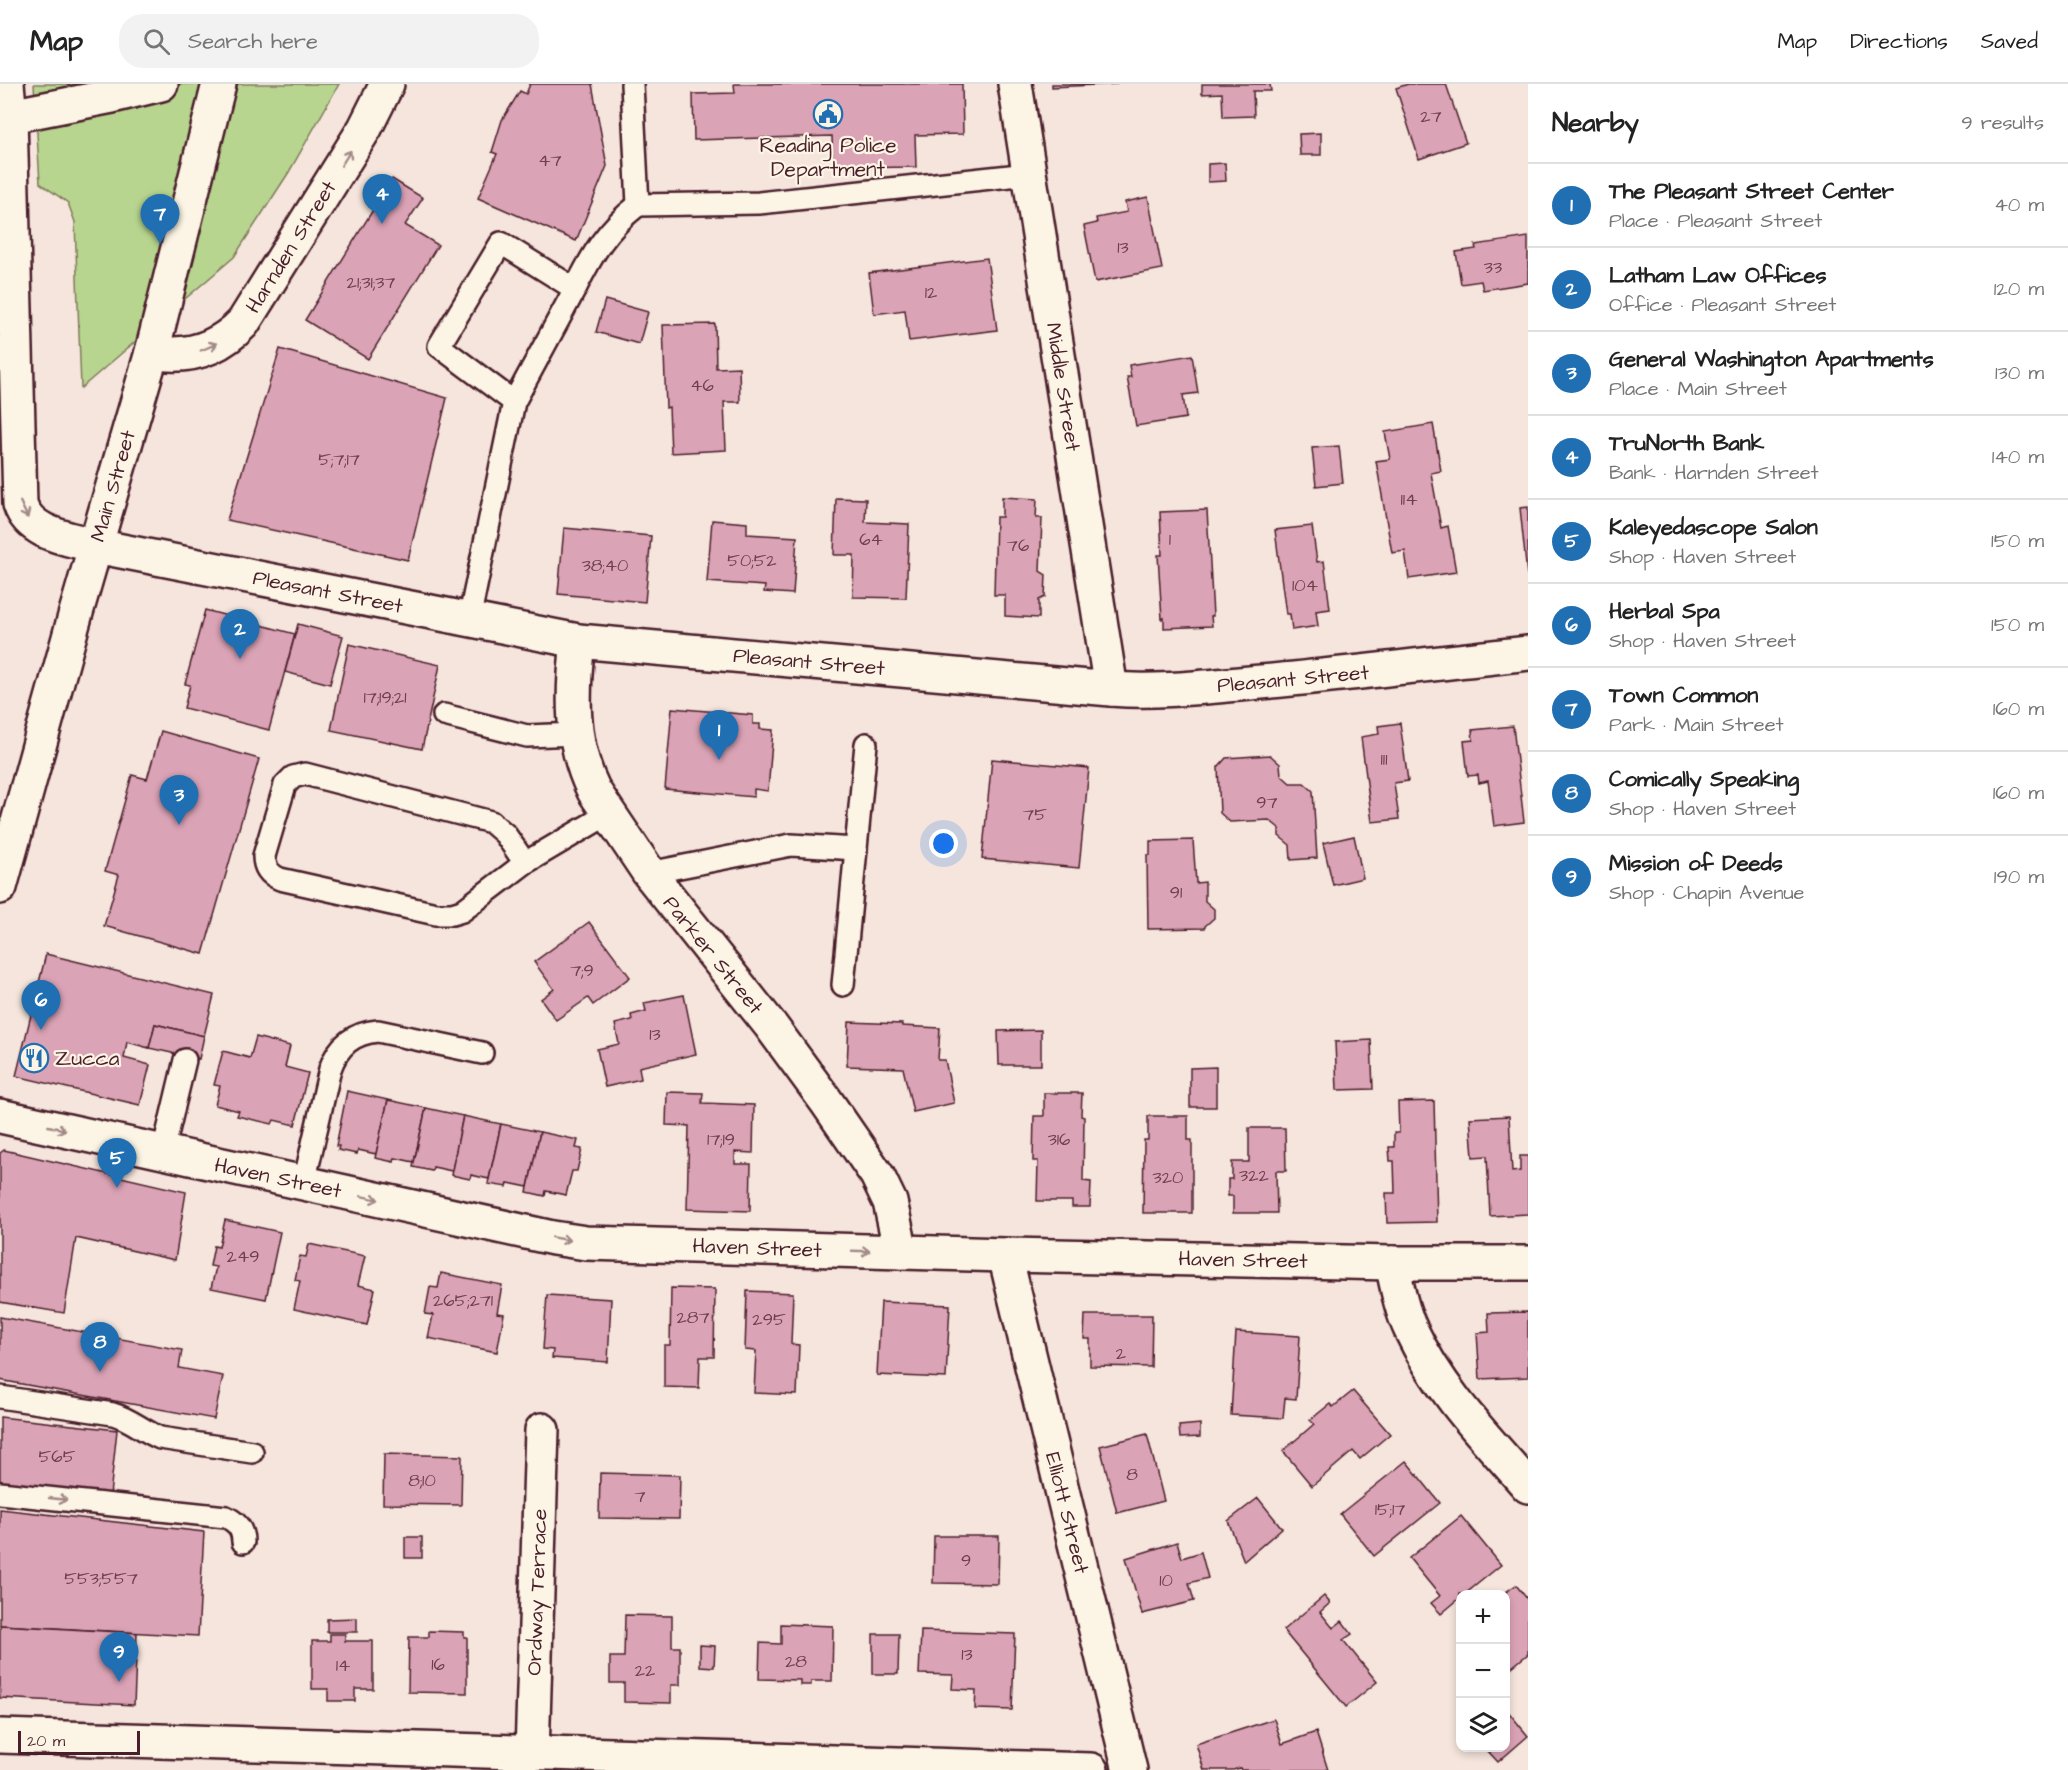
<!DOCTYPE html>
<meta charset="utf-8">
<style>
:root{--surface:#fff;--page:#f2f2f2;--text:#222;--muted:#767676;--line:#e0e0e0;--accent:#1f6fb2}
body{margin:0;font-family:"Architects Daughter",sans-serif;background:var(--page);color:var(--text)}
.controls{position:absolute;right:18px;bottom:18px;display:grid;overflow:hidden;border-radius:12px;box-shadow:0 3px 9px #0003}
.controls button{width:54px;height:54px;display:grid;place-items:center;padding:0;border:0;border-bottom:2px solid var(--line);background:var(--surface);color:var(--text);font:30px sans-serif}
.scale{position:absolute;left:18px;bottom:15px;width:122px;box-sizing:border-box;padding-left:6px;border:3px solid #4a1f2b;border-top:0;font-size:16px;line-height:21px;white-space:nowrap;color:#4a1f2b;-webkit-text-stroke:4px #fcf5e5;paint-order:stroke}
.you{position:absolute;left:944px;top:760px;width:21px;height:21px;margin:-15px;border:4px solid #fff;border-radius:50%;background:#1a73e8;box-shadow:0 0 0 9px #1a73e833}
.badge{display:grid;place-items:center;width:39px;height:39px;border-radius:50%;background:var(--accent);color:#fff;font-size:20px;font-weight:700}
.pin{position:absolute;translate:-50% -50px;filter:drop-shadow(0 2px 3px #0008)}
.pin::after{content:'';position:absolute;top:32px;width:21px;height:18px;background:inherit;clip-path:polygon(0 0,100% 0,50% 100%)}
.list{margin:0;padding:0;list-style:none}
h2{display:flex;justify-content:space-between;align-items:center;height:78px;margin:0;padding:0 24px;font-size:26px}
h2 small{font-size:20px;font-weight:400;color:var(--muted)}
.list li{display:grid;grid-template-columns:39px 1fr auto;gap:18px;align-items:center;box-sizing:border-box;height:84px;padding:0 24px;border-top:2px solid var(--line)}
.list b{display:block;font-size:22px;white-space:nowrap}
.list p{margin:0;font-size:20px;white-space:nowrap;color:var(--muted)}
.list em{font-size:20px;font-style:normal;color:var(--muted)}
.icon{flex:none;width:33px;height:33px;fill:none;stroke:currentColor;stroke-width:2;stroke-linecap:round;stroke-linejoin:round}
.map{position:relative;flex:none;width:1528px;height:1686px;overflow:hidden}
header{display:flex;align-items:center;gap:36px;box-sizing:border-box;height:84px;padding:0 30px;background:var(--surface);border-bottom:2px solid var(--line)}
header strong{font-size:28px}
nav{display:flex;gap:33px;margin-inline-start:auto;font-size:21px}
.search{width:420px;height:54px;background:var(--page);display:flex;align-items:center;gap:15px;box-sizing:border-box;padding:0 21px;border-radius:24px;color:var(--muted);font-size:22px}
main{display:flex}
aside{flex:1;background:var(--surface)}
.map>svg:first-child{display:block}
</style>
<header>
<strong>Map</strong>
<div class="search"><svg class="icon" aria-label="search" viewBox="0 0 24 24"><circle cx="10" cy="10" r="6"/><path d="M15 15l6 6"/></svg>Search here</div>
<nav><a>Map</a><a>Directions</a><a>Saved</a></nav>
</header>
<main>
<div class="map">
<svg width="1528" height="1686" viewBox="0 0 1528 1686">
<rect width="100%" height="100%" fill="#f5e5dc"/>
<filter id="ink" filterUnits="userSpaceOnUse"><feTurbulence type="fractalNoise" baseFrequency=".0167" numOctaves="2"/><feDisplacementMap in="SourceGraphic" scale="12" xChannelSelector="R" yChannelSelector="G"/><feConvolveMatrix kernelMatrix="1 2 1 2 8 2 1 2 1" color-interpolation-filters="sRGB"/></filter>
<g filter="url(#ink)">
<polygon fill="#b7d58e" stroke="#807a5c" stroke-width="1.5" points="34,0 339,0 289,88 234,173 81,304 75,138 68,119 40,99"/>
<g fill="#dba3b6" stroke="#4a1f2b" stroke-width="1.5">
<polygon points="530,0 592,0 607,82 576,157 478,114 497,70 492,68 502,36 520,7 526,10"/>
<polygon points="734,0 962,0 963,50 915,51 916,83 833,84 832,52 694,56 693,10 735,9"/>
<polygon points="1052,0 1118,0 1052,3"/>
<polygon points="1202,0 1270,0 1271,7 1253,7 1254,32 1223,33 1222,9 1202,10"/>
<polygon points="1408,0 1446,0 1466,59 1419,75 1396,4"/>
<polygon points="1321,49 1321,71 1300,71 1299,50"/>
<polygon points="1225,79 1226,97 1208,98 1208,80"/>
<polygon points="392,95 423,114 405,141 438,161 368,275 305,236"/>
<polygon points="1148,113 1162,185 1095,198 1084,142 1097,139 1096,134 1127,128 1125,118"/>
<polygon points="1528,153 1528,199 1483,206 1481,197 1461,200 1456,168 1476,165 1475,161"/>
<polygon points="987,174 997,246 909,257 905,226 874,230 869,189"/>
<polygon points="605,216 648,228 639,260 596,248"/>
<polygon points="715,240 716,284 739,283 740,318 724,318 726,366 671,369 669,323 666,324 663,241"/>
<polygon points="280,265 447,314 408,476 227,436"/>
<polygon points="1192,271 1198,309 1183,311 1186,334 1136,342 1127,293 1131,293 1129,281"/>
<polygon points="1433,340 1441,387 1431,389 1441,444 1448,442 1456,488 1409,495 1405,467 1392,469 1376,377 1390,375 1385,348"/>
<polygon points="1339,362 1343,399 1316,402 1312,364"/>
<polygon points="1002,413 1037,415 1036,434 1042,434 1040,487 1046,491 1045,513 1039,516 1039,534 1005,532 1005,511 994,511 996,433 1002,433"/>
<polygon points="836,414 866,415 865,438 909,440 906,514 853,513 854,471 834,471"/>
<polygon points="1528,423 1528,491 1527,491 1520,424"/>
<polygon points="1207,426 1213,532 1211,532 1212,542 1164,544 1164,534 1162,535 1158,471 1162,471 1160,428"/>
<polygon points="712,436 747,439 747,450 797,453 793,510 764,508 765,502 707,498"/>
<polygon points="1312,442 1317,478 1324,477 1330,525 1316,527 1318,542 1292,546 1290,530 1286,530 1275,446"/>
<polygon points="564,444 651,452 645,518 558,510"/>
<polygon points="205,526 295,550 269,646 184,624 190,601 185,600"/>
<polygon points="298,540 343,552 330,600 285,588"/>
<polygon points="349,560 440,581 422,665 331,646"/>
<polygon points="672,624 753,631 753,640 760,640 760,645 773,646 768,707 754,705 754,713 665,705"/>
<polygon points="1400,639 1408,697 1394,699 1399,735 1372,738 1361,653 1379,650 1378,642"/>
<polygon points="1513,642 1524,738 1494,742 1488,697 1479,699 1478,691 1468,692 1464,657 1473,656 1472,646"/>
<polygon points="161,647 259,675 203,870 104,842 119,791 105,787 132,691 147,695"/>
<polygon points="1270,671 1280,680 1281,691 1290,699 1304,699 1313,707 1317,774 1291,776 1290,761 1279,752 1279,744 1269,736 1230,738 1220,729 1218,683 1226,674"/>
<polygon points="992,675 1089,684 1079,784 982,775"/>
<polygon points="1354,752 1363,794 1333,801 1323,759"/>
<polygon points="1193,756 1196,799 1205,798 1205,817 1214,825 1214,834 1205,842 1205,844 1148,845 1147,771 1150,771 1150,757"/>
<polygon points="589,838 630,893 593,921 588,914 556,936 541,915 554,905 534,878"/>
<polygon points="46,870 214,911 204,952 155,940 149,964 127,958 124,974 150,981 140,1021 16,992"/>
<polygon points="684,911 696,970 639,983 641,995 605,1003 597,965 619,960 615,940 632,936 631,931 646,927 644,919"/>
<polygon points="849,938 902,940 902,942 940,944 938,976 945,976 954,1019 913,1028 903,984 847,982"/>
<polygon points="155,940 204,952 199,975 149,964"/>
<polygon points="1041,946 1041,981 999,981 998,947"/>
<polygon points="256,953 290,962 285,983 308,989 295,1041 274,1036 272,1040 237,1032 239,1027 215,1021 220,1002 214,1001 223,967 250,974"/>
<polygon points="1371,956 1373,1005 1337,1006 1335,958"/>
<polygon points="1216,983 1216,1023 1190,1023 1190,984"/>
<polygon points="347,1007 388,1016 376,1070 358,1066 357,1070 338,1066 339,1062 336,1062"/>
<polygon points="667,1008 703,1009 702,1019 754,1021 753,1069 735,1068 735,1080 751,1080 750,1127 687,1125 689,1042 666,1041"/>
<polygon points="1044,1009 1082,1009 1081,1032 1084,1033 1083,1097 1091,1098 1090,1123 1072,1123 1072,1117 1037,1117 1038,1077 1033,1077 1034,1032 1044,1032"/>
<polygon points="388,1016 426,1024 414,1078 395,1074 394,1078 375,1074"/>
<polygon points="1434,1017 1437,1138 1387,1139 1386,1109 1395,1109 1394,1077 1390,1077 1389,1063 1394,1063 1394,1049 1399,1049 1398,1018"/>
<polygon points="426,1024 463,1032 452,1087 433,1083 432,1087 413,1083"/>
<polygon points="463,1032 501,1040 489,1095 471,1091 470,1095 451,1091"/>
<polygon points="1148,1032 1188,1032 1188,1056 1192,1056 1192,1129 1143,1129 1144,1056 1148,1056"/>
<polygon points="1509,1032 1512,1088 1520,1087 1520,1072 1528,1072 1528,1130 1490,1132 1487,1072 1473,1073 1470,1034"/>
<polygon points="501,1040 540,1048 528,1103 508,1099 507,1103 488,1100"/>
<polygon points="1249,1044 1285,1044 1286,1087 1276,1087 1277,1129 1233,1129 1233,1112 1228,1112 1228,1095 1232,1095 1232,1078 1249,1078"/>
<polygon points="540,1048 578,1056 576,1064 582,1065 577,1087 572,1087 566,1111 546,1107 545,1112 527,1108"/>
<polygon points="4,1066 186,1108 175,1176 76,1154 64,1229 0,1218 0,1069"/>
<polygon points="225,1136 280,1148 266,1215 211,1204 216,1183 210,1182 214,1162 219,1163"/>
<polygon points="309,1160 365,1172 358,1201 375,1205 367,1241 294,1225 300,1197 295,1196 300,1172 306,1173"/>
<polygon points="441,1189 502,1201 497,1229 504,1230 497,1268 428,1254 433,1231 425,1230 430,1203 438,1204"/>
<polygon points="671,1204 715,1205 714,1273 700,1273 699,1304 664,1303 664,1261 670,1261"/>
<polygon points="747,1207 793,1209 791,1260 799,1261 797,1311 754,1309 756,1267 745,1266"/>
<polygon points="547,1211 611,1215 608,1278 552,1274 553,1266 543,1265"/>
<polygon points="881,1218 950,1221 946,1294 877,1291"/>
<polygon points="1528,1228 1528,1293 1480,1295 1477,1249 1489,1248 1488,1229"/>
<polygon points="1085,1231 1152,1231 1151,1283 1090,1282 1090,1255 1084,1255"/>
<polygon points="0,1233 182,1266 179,1284 223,1292 214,1335 0,1296"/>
<polygon points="1236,1248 1300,1252 1296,1315 1285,1314 1283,1334 1231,1331"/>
<polygon points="1353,1307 1390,1350 1360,1375 1353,1367 1312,1402 1283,1367 1314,1340 1310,1336 1330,1320 1333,1323"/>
<polygon points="0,1333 117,1346 110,1411 0,1399"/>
<polygon points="1200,1340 1200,1353 1180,1354 1179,1342"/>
<polygon points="1147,1350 1164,1417 1117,1429 1100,1362"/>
<polygon points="384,1370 462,1372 461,1421 383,1420"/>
<polygon points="1406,1377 1440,1419 1374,1472 1340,1430"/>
<polygon points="600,1389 680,1391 679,1435 599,1434"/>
<polygon points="1258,1414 1282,1444 1244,1477 1228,1437"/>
<polygon points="0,1425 204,1448 198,1552 0,1541"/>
<polygon points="1461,1432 1501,1481 1465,1510 1460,1510 1460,1514 1441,1530 1431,1519 1440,1512 1409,1474"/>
<polygon points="934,1452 999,1452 998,1500 933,1499"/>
<rect x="405" y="1453" width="17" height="21"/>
<polygon points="1177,1458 1182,1474 1201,1468 1208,1494 1189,1499 1194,1517 1142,1530 1126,1474"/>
<polygon points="1516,1501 1528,1516 1528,1570 1506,1588 1506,1510 1503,1510"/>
<polygon points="1324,1512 1330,1519 1320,1528 1333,1544 1342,1537 1352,1550 1343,1556 1377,1598 1346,1623 1283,1546"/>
<polygon points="625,1531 672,1532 672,1563 680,1563 680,1601 671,1601 671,1619 624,1618 624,1599 610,1599 610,1573 624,1573"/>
<polygon points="357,1534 357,1548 327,1548 327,1535"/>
<polygon points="781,1540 833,1542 832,1597 811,1597 811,1601 800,1601 800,1596 759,1595 760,1559 781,1560"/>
<polygon points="0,1541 137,1549 134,1621 0,1614"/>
<polygon points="429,1547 464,1548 464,1553 467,1553 467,1609 408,1608 409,1553 429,1553"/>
<polygon points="921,1547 1015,1550 1012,1626 975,1625 976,1606 952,1605 953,1591 919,1590"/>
<polygon points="330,1550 345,1550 345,1557 373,1557 373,1605 355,1605 355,1617 328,1617 328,1605 312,1605 312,1557 330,1557"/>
<polygon points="873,1550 899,1550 898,1590 873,1590"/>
<polygon points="700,1561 715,1562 714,1583 700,1582"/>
<polygon points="1506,1625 1528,1652 1498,1678 1485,1664 1506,1664"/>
<polygon points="1274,1635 1282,1660 1316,1648 1328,1686 1241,1686 1240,1684 1233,1686 1204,1686 1196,1660"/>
</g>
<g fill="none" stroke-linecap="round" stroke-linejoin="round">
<g stroke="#4a1f2b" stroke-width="26">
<g id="service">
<polyline points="632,0 638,121 759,119 1029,90"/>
<path d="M 575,205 C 593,169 606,146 638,121"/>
<polyline points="469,536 514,318 575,205 501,159 439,262 514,318"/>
<polyline points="444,631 527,652 576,650"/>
<path d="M 525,779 L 505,750 L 491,738 L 305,690 L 293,693 L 285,701 L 264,772 C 264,784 270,791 280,795 L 436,830 L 452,830 L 462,827 L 525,779 L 608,730"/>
<polyline points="649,789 791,761 856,765"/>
<polyline points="843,901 866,660"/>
<polyline points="163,1068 185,976"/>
<path d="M 304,1099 L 330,985 C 338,962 353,949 378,947 L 482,969"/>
<path d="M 0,1313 L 113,1330 C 131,1335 143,1347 160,1354 L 252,1368"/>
<path d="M 0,1409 L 226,1433 C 237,1438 243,1445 243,1458"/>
</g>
</g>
<g stroke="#4a1f2b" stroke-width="38">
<g id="minor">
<path d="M 7,0 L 10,32 L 20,420 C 30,451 69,454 96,462"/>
<polyline points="1015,0 1111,605"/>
<path d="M 578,557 C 572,609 570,659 594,707 L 649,789 L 771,942 L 826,1017 L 877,1091 L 890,1118 L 901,1168"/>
<polyline points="1005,1171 1130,1686"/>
<path d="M 1392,1179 C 1397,1202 1401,1225 1411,1246 C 1439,1306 1485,1353 1528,1402"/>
<polyline points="0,1652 1091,1686"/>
<polyline points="532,1670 542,1346"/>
</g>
</g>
<g stroke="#4a1f2b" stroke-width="38">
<g id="tertiary">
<polyline points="0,34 112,12 161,0"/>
<path d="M 152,268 C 188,275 218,265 243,239 L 365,44 L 387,0"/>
<path d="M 96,462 L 578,557 L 1111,605 C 1161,609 1211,602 1261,598 C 1350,590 1439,579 1528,569"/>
<polyline points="0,1032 553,1154 586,1159 1005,1171 1392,1179 1528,1179"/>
</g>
</g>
<g stroke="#4a1f2b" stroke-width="38">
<polyline id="primary" points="0,803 75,532 152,268 219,0"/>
</g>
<use href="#service" stroke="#fcf5e5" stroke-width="21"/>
<use href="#minor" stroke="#fcf5e5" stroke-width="33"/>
<use href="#tertiary" stroke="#fcf5e5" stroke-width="33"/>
<use href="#primary" stroke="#fcf5e5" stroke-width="33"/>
</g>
<defs><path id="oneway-shaft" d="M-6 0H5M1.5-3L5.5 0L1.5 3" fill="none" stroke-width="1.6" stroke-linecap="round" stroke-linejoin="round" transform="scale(1.5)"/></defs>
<g stroke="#a38a88">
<use href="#oneway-shaft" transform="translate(346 74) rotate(-58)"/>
<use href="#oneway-shaft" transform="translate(209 263) rotate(-23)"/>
<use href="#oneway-shaft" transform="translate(24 426) rotate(65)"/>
<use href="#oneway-shaft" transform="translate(57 1044) rotate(13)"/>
<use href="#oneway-shaft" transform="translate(370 1114) rotate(12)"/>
<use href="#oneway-shaft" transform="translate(561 1155) rotate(10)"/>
<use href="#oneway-shaft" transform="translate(861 1167) rotate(2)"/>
<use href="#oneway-shaft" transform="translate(58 1415) rotate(6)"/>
</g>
</g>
<defs>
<g id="civic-ring" transform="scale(1.5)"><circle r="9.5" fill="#fcf5e5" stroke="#1f6fb2" stroke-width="1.5"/><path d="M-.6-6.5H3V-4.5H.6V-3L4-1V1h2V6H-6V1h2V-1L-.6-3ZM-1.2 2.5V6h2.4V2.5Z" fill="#1f6fb2"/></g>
<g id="restaurant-ring" transform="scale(1.5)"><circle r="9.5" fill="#fcf5e5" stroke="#1f6fb2" stroke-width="1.5"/><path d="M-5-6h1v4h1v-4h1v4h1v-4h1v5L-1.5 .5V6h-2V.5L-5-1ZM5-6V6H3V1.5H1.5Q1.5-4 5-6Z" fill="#1f6fb2"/></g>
</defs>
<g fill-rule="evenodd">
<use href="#civic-ring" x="828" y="30"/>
<use href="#restaurant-ring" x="34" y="974"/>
</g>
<g text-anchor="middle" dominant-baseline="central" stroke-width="4.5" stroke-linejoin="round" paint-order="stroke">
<g font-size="18" fill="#6e404e">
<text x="1431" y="32">27</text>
<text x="550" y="76">47</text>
<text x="1123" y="163">13</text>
<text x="1493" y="183">33</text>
<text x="371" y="198">21;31;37</text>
<text x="931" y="208">12</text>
<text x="702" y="301">46</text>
<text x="339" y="375">5;7;17</text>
<text x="1409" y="415">114</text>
<text x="871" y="455">64</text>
<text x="1170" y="455">1</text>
<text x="1018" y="461">76</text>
<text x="752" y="476">50;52</text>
<text x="605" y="481">38;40</text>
<text x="1305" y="501">104</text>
<text x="385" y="613">17;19;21</text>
<text x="1384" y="675">111</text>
<text x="1267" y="718">97</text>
<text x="1035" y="730">75</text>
<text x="1176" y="808">91</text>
<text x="582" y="886">7;9</text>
<text x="655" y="950">13</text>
<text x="721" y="1055">17;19</text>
<text x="1059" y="1055">316</text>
<text x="1254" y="1091">322</text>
<text x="1168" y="1093">320</text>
<text x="243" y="1172">249</text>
<text x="463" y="1216">265;271</text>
<text x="693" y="1233">287</text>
<text x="769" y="1235">295</text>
<text x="1121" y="1269">2</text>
<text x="57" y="1372">565</text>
<text x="1132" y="1390">8</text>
<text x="422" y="1396">8;10</text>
<text x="640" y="1412">7</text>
<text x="1390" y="1425">15;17</text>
<text x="966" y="1476">9</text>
<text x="101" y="1494">553;557</text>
<text x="1166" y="1496">10</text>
<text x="967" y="1570">13</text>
<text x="796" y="1577">28</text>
<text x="438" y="1580">16</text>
<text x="343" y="1581">14</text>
<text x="645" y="1586">22</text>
</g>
<g font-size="21" fill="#4a1f2b" stroke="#fcf5e5">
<text x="828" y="61">Reading Police<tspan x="828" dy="24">Department</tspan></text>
<text x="55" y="974" text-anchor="start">Zucca</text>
</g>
<g font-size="21" fill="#4a1f2b" stroke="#fcf5e5">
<text transform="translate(291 163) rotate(-58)">Harnden Street</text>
<text transform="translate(1063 303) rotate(81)">Middle Street</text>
<text transform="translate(113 402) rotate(-74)">Main Street</text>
<text transform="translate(328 508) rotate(11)">Pleasant Street</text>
<text transform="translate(809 578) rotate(5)">Pleasant Street</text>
<text transform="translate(1293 595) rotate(-5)">Pleasant Street</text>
<text transform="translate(713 871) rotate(51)">Parker Street</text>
<text transform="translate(278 1094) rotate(12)">Haven Street</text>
<text transform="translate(757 1164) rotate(2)">Haven Street</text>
<text transform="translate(1243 1176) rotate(1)">Haven Street</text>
<text transform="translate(1067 1429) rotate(76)">Elliott Street</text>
<text transform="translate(537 1508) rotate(-88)">Ordway Terrace</text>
</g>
</g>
</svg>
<div class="controls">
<button>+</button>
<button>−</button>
<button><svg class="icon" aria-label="layers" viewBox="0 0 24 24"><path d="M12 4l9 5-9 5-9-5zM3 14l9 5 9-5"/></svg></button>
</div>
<div class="scale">20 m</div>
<div class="you"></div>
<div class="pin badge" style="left:719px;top:676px">1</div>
<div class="pin badge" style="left:240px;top:575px">2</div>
<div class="pin badge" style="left:179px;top:741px">3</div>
<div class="pin badge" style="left:382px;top:140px">4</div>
<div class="pin badge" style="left:117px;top:1104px">5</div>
<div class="pin badge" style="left:41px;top:946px">6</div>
<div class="pin badge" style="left:160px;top:160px">7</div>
<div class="pin badge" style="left:100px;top:1288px">8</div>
<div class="pin badge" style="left:119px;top:1598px">9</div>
</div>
<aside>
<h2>Nearby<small>9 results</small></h2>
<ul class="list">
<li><span class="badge">1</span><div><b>The Pleasant Street Center</b><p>Place · Pleasant Street</p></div><em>40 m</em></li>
<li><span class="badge">2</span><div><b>Latham Law Offices</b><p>Office · Pleasant Street</p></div><em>120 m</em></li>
<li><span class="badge">3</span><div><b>General Washington Apartments</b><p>Place · Main Street</p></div><em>130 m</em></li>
<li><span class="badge">4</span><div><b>TruNorth Bank</b><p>Bank · Harnden Street</p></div><em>140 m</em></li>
<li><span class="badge">5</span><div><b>Kaleyedascope Salon</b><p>Shop · Haven Street</p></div><em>150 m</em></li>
<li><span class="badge">6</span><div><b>Herbal Spa</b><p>Shop · Haven Street</p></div><em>150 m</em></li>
<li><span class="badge">7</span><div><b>Town Common</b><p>Park · Main Street</p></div><em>160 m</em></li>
<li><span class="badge">8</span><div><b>Comically Speaking</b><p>Shop · Haven Street</p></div><em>160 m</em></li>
<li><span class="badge">9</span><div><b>Mission of Deeds</b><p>Shop · Chapin Avenue</p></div><em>190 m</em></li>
</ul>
</aside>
</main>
